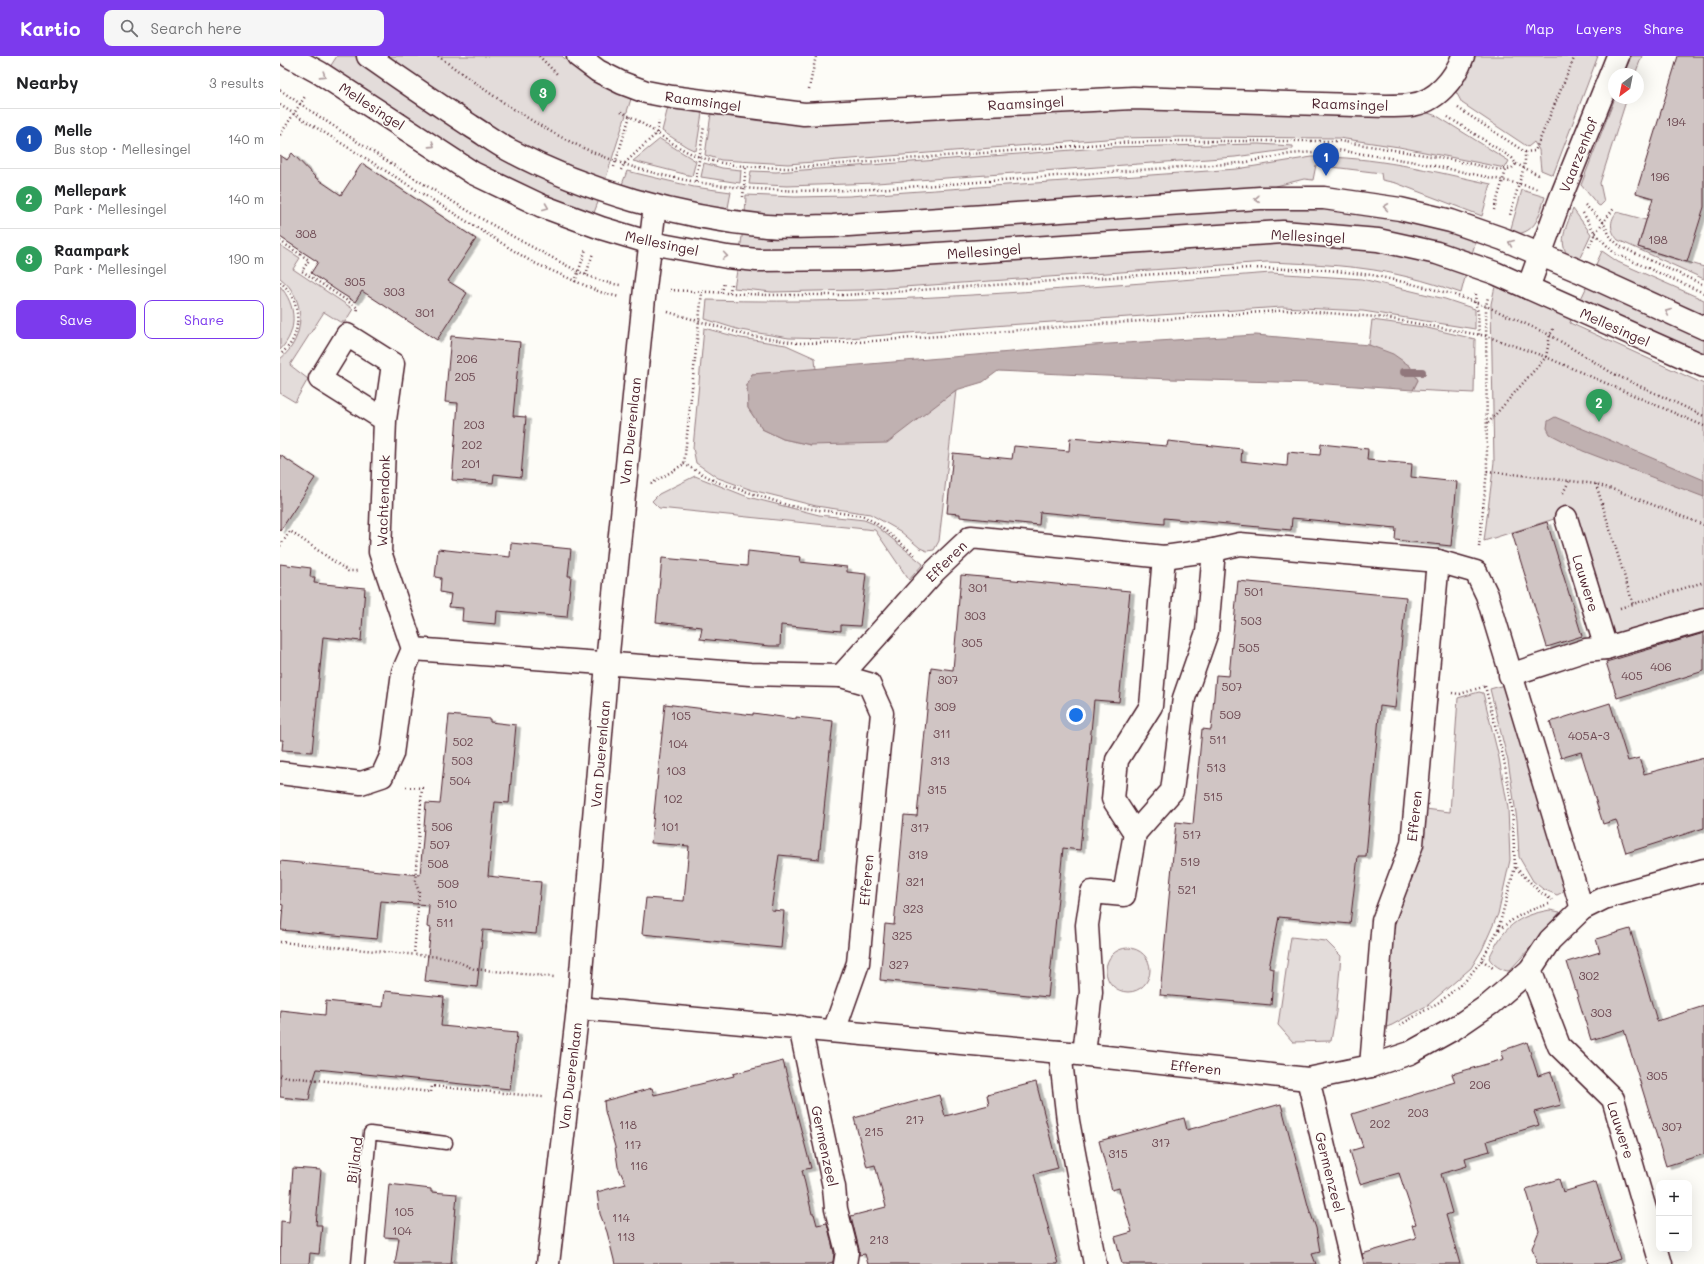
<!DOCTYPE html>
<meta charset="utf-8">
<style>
:root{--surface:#fff;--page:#f6f6f6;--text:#202124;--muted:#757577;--line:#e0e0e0;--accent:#7c3aed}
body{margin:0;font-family:Mali,sans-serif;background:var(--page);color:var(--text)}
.controls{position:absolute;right:12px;bottom:12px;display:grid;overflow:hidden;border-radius:8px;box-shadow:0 4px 16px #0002}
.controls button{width:36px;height:36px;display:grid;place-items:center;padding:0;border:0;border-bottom:1px solid var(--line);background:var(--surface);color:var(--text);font:20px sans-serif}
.compass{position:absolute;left:1328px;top:12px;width:36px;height:36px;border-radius:50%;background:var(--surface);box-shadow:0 4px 16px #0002;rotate:212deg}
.you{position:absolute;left:796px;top:659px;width:14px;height:14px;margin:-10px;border:3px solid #fff;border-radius:50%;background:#1a73e8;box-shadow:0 0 0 6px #1a73e833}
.badge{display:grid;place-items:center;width:26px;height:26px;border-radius:50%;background:var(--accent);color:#fff;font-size:13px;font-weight:700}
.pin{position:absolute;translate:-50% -33px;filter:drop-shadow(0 1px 2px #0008)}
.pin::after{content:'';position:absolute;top:21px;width:14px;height:12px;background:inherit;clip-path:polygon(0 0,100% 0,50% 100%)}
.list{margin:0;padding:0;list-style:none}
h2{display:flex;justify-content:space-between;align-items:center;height:52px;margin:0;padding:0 16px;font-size:17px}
h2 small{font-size:13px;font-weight:400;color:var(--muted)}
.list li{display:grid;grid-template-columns:26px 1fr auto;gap:12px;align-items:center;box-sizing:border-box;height:60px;padding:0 16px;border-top:1px solid var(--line)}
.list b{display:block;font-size:15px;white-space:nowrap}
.list p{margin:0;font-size:13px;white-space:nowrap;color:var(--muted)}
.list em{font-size:13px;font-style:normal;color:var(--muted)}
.actions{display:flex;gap:8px;padding:12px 16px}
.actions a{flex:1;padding:9px 0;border:1px solid var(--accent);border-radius:8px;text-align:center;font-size:14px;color:var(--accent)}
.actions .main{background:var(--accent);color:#fff}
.icon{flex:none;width:22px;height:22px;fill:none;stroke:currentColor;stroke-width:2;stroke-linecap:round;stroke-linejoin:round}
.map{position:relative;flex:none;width:1424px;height:1208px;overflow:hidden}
header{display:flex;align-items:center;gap:24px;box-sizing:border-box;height:56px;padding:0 20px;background:var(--accent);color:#fff}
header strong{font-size:19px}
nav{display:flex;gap:22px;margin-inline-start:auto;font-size:14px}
.search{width:280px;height:36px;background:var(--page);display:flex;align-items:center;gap:10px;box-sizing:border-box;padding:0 14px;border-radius:8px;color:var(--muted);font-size:15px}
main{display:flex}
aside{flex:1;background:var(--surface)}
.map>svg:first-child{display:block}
</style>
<header>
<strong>Kartio</strong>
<div class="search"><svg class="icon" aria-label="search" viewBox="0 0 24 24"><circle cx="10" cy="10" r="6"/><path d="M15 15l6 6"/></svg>Search here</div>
<nav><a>Map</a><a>Layers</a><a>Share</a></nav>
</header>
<main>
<aside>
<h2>Nearby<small>3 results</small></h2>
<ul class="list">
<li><span class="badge" style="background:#1a4fb4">1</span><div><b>Melle</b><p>Bus stop · Mellesingel</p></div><em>140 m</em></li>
<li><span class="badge" style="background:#2e9e5b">2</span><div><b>Mellepark</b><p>Park · Mellesingel</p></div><em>140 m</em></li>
<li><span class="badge" style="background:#2e9e5b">3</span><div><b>Raampark</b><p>Park · Mellesingel</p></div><em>190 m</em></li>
</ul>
<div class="actions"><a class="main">Save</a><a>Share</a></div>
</aside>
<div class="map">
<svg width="1424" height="1208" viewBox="0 0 1424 1208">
<defs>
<filter id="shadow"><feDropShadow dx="4.5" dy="2.5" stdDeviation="0" flood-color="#0004"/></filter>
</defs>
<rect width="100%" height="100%" fill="#fdfcf7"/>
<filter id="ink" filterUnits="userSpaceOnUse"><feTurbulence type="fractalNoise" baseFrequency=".025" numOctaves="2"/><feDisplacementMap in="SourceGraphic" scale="8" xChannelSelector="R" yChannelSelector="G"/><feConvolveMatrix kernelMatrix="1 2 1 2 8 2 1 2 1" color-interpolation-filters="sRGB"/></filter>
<g filter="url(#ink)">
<g fill="#e3dcda" stroke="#967e82">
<polygon points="57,0 75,0 209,92 320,141 312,162 230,128 48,14"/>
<path d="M 98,0 L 282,0 C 301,20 326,32 351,43 L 324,128 L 268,106 Z"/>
<polygon points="1194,0 1318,0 1273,119 1261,114 1259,94 1254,86 1248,91 1182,47 1176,36 1188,17"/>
<polygon points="1351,0 1362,0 1355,18 1344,18"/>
<polygon points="1335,42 1347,42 1320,127 1324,146 1320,150 1318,149 1301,129"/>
<polygon points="867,50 1145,56 1157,60 1229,105 1225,112 1119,91 1059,82 900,81 839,82 508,108 441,104 425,99 431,58 481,65 518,68"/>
<polygon points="388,51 422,57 416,95 407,91 382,75"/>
<polygon points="380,83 416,105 412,120 353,105"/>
<polygon points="978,88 1013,90 1013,93 955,101 597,127 507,130 469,128 471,115 496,116 564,111 833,91"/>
<path d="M 1032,101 C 1093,100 1152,115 1211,128 L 1202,160 L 1116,127 L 1102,124 L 1101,117 L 1036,109 L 1033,124 L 1024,123 L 972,136 L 570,163 L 465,159 L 466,139 L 515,141 L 569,140 L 957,113 Z"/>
<polygon points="424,107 442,112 461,114 460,127 421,121"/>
<polygon points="347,115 414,131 451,136 447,157 340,134"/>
<path d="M 1242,134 L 1265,141 C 1258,163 1256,178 1229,179 Z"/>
<polygon points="974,149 1087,155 1197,181 1191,201 1091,177 609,195 460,195 463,173"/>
<path d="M 1293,153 L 1311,178 L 1297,208 C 1274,192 1285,174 1293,153 Z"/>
<path d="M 1337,156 L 1366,164 L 1358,191 L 1424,211 L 1424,223 L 1338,184 C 1330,175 1329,165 1337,156 Z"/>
<path d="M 978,183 L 1078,189 L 1187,214 L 1181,237 C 1163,231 1146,225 1128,221 C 1082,209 1034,208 987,206 L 579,234 L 492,236 L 454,232 L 458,209 Z"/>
<path d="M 0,189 L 20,202 L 13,213 L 73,253 L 65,266 L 60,266 L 44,256 L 10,309 L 28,323 L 15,346 L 0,337 L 0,303 C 26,283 27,242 0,222 Z"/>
<polygon points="1322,195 1338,206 1424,244 1424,265 1313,215"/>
<path d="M 991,217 L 1082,223 L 1165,243 L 1195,253 L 1195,273 L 1083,255 L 1002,251 L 726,269 L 556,283 L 509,282 L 460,274 L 425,263 L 427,244 C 615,250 803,231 991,217 Z"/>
<polygon points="1216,226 1292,259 1290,267 1424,328 1424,557 1346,580 1335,577 1328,571 1290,458 1204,485 1214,406 1211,248"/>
<polygon points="1308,228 1424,280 1424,303 1299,247"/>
<path d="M 0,230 C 17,250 18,275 0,294 Z"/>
<polygon points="1092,264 1143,271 1195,283 1194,337 1133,334 1138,324 1089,289"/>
<polygon points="424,272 461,282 506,289 535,302 536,314 472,318 467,329 468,352 482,373 503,383 531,389 660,346 676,334 659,485 654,494 647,495 640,492 620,475 590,458 536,450 472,434 438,422 416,407 413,392"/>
<polygon points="415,420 468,441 539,459 584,464 594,468 643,508 629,524 595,474 379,452 372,445 379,438"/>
<polygon points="1224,629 1287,832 1281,837 1277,839 1263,833 1253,825 1239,801 1237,764 1228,705 1210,633"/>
<polygon points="1199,636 1203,637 1219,702 1228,752 1230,804 1218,858 1202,894 1191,912 1148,949 1112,969 1104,972 1114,861 1145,753 1170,756 1178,642"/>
<path d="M 1270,854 L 1280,856 L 1252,890 L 1229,915 C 1222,915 1212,908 1209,902 C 1224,871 1236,860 1270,854 Z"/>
<polygon points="1011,881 1046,885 1061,900 1056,956 1051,985 1013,986 998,969"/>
<circle cx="848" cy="914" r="22"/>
</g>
<g fill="#c0b1b1" stroke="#91777b">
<polygon points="976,279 1089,289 1113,298 1130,310 1138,324 1133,334 1033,327 890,323 718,315 703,326 676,334 607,387 531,389 503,383 482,373 468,352 467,329 472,318 813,289"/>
<polygon points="1275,361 1424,424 1424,441 1303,395 1270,378 1267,372 1268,365"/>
</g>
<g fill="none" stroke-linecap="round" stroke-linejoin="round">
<polyline stroke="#91777b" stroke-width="8" points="1124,316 1142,316"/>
</g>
<g fill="#d0c5c4" stroke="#4a1f2b" filter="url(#shadow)">
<polygon points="1398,0 1424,0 1424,151 1407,206 1358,191 1373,142 1356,137"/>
<polygon points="12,97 36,122 61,139 82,107 196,183 168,225 187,237 157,284 82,235 75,246 59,236 31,217 38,206 0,181 0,99 7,104"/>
<polygon points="171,280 240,286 233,360 246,361 241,421 214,418 213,427 172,424 178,347 165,346"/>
<polygon points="790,382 887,390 888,385 962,393 961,405 1007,410 1008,396 1040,399 1041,388 1088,393 1087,404 1132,408 1131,421 1177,426 1171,490 1115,484 1116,472 1012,462 1011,474 884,462 884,468 760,456 759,469 680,461 680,458 667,457 673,397 732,403 734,390 789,395"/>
<polygon points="0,399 35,422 0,475"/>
<polygon points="1267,466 1302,580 1267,591 1232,477"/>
<polygon points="231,487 291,493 288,520 291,520 287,561 217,555 216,568 182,565 183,552 169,551 171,538 160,536 161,522 155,521 158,493 230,501"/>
<polygon points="468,495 521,501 520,506 567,511 567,516 586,518 580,570 561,569 561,575 501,569 500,590 490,590 420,583 422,571 376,566 382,502 467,510"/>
<polygon points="0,508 31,512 30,521 35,521 34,527 85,532 81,585 43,581 32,696 2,694 3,684 0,684"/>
<polygon points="681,519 850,535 839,646 814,644 800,794 783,792 768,941 600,924 605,868 614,869 624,759 637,760 651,611 673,614"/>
<polygon points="958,525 1126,541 1115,652 1100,650 1086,800 1078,800 1070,868 999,861 989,912 994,913 991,949 880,939 896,766 913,768 922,673 931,674 936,619 949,620"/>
<polygon points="1424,577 1424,615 1337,642 1326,606"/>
<polygon points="1330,647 1348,705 1359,702 1364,718 1424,702 1424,772 1346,797 1336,764 1323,768 1301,696 1281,702 1270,666"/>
<polygon points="385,648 473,659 473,657 516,663 516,661 553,665 539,803 499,799 491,854 504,855 501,892 362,878 366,842 404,845 409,790 371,787"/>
<polygon points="169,659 210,663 210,666 236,669 229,747 215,746 208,820 261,826 256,878 203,874 197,931 145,925 151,872 147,871 149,849 101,845 97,883 1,874 3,849 0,848 0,805 140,819 146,747 160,748"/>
<polygon points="1350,873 1377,965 1424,950 1424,1098 1386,1110 1344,974 1311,984 1287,906 1320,896 1316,883"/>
<polygon points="105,935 164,941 161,970 237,977 230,1033 37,1013 31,1032 29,1044 0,1041 0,954 45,959 46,945 103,951"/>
<polygon points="1247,986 1258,1020 1271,1016 1281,1049 1254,1056 1259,1069 1207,1085 1210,1095 1185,1102 1187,1110 1161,1118 1172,1157 1166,1159 1180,1208 1084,1208 1082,1198 1136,1182 1132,1169 1136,1168 1119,1117 1080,1128 1070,1095 1083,1091 1072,1058 1175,1026 1172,1018 1224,1003 1221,995"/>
<polygon points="503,1005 531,1112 522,1114 532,1158 534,1158 537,1169 547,1167 554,1197 553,1206 545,1208 335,1208 327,1176 320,1158 317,1136 346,1128 338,1111 335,1091 325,1055 324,1045 372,1032 374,1039 454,1020 453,1018"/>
<polygon points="756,1026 778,1112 754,1118 778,1208 588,1208 585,1198 579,1199 579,1193 571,1160 606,1151 595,1109 587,1111 574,1062 659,1039 665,1060 709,1049 707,1039"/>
<polygon points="1001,1048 1029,1153 1036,1172 1040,1196 1032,1198 1036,1208 842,1208 835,1181 852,1176 839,1132 832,1134 819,1085 904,1062 907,1074"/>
<polygon points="13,1112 41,1114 36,1169 42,1169 39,1198 30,1197 29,1208 0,1208 1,1165 9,1166"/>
<polygon points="1279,1123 1283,1136 1316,1126 1340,1203 1325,1208 1257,1208 1252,1192 1259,1175 1246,1133"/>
<polygon points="109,1128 151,1133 151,1136 177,1138 171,1208 115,1208 119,1182 104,1181"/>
</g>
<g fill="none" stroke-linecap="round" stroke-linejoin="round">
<g stroke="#4a1f2b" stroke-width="15">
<polyline id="lane" points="78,1208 90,1077 166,1087"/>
</g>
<g stroke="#4a1f2b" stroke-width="25">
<g id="street">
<path d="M 298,0 L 318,15 L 342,27 L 366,36 L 392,41 L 524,58 L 853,42 L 1106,50 C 1114,50 1122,50 1131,49 C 1156,46 1175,23 1183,0"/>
<polyline points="1248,232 1281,141 1338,0"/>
<polyline points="1286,462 1326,592"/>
<polyline points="133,593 470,618 561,620 655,515 691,481 884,501 934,494 960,488 1158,505 1196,516 1207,539 1302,853"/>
<polyline points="1230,619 1306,594 1326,592 1424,564"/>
<polyline points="0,717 81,727 102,720 112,698 123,616 133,593 100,496 105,364 113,308 67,279 40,323 105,364"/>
<polyline points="855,777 833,743 837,704 871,650 884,501"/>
<polyline points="1250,914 1279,990 1333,1043 1381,1208"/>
<polyline points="298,952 780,996 1028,1023 1091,1010 1130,997 1175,972 1210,948 1250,914 1270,884 1302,853 1324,842 1424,814"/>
<polyline points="520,971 554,1131 556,1153 567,1196 565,1208"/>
<polyline points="554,975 578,907 602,657 589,628 561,620"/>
<polyline points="780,996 788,1065 815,1208"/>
<polyline points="804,998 811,936 807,869 812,836 844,839 855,777 892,735 904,642 927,576 934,494"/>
<polyline points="1091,1010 1103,865 1132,788 1158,505"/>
<polyline points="1028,1023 1072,1208"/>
<polyline points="268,1208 298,952 327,607 365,232 375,150"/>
</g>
</g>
<g stroke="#4a1f2b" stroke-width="25">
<g id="secondary">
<polyline points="9,0 40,17 193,117 262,150 321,172 371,187 447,201 477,204 579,203 1003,176 1098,184 1157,197 1215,217 1424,310"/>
<path d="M 88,0 C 122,24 156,47 191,70 C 204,78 216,87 229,94 C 308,136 398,161 486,170 C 508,172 531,170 553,170 L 980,142 L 1044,142 L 1120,153 L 1171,165 L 1223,183 L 1299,215 L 1424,272"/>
</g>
</g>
<g stroke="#4a1f2b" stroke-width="2.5" stroke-dasharray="1 3" stroke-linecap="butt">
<path d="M 158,0 C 210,38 262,76 322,100 C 443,148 571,135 697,126 C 785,119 873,113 961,107 L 1010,98 L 1057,94 L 1136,106 L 1240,128 L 1257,133"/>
<polyline points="259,0 278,19"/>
<polyline points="529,33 536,0"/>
<path d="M 0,34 C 82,90 167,145 254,192 C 282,206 309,225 340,229"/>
<polyline points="0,49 252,206 320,236 339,241"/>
<polyline points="1178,52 1245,96 1245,107 1230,159"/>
<path d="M 341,56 C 363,66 382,82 404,94 C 436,111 472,111 508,112 L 834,87 L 895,85 L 1059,85 L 1157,101 L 1220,114 L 1232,112 L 1236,108 L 1232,102 L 1168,61"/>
<polyline points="0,79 26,39"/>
<polyline points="1245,96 1255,95 1295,0"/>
<polyline points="1236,108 1261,120"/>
<polyline points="334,111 350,60"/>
<polyline points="341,114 344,108 377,77 379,65"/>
<polyline points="416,125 424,70"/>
<polyline points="463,141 466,110"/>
<polyline points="1305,149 1323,166 1331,182 1341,191 1424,229"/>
<polyline points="1214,154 1226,114"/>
<polyline points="1303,157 1315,177 1334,197 1424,237"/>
<polyline points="0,185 29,204 22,215 78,252 77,255"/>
<polyline points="1309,191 1315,177 1335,151"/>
<polyline points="306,219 313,197"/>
<path d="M 0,226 C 19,240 23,271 9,290 C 6,293 3,296 0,299"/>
<polyline points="295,226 306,193"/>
<polyline points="390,234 487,239 565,239 968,212 1047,214 1092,219 1132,228 1172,238 1206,250 1270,279 1334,318 1424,360"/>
<polyline points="442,237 444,226"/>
<polyline points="450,237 451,228"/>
<polyline points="1196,238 1195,246 1198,256 1199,279"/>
<polyline points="388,256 466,279 517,287 579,286 1010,254 1073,259 1106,262 1206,280 1266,301 1424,370"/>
<polyline points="1208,367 1266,301 1270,279 1274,271"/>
<polyline points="404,408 437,426 510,450 583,460 596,467 635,499"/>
<polyline points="1207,415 1316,428 1338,435 1424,469"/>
<polyline points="371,428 404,408 422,236"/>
<polyline points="1316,428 1353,548 1424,526"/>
<polyline points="1283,437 1289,425"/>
<polyline points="0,490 10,475 68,515 79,515"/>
<polyline points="1199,491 1207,415 1206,250 1208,241"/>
<polyline points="1340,552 1353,548"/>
<polyline points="1172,637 1180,638 1206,630"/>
<polyline points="126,731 142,732 135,825 139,836 134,898"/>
<polyline points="1236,812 1260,836 1272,844"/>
<path d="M 1219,874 C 1236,860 1248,854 1269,848"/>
<polyline points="0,886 170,902 194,913 274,921"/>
<polyline points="1202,904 1213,912"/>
<polyline points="1120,969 1161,945 1186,924 1202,904 1218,874 1235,811 1232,752 1224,704 1205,630"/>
<polyline points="0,1020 151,1036 152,1030 263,1041"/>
</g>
<use href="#lane" stroke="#fdfcf7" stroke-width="12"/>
<use href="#street" stroke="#fdfcf7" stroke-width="22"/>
<use href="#secondary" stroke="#fdfcf7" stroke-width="22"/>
</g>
<defs><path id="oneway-chevron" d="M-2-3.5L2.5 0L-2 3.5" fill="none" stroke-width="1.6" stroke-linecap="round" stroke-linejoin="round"/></defs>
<g stroke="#ac999b">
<use href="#oneway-chevron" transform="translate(43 19) rotate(32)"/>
<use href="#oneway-chevron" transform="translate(152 89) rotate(33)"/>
<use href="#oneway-chevron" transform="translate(977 143) rotate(177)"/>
<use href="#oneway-chevron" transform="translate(266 151) rotate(22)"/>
<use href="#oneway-chevron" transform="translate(1106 151) rotate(-172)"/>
<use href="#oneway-chevron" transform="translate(1231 187) rotate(-157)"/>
<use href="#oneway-chevron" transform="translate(445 200) rotate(9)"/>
<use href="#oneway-chevron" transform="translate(1388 256) rotate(-156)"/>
</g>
</g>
<g text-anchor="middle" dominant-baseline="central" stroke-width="3" stroke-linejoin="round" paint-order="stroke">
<g font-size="12" fill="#6c4851">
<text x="1396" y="65">194</text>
<text x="1380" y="120">196</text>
<text x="26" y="177">308</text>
<text x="1378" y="183">198</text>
<text x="75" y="225">305</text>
<text x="114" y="235">303</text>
<text x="145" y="256">301</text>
<text x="187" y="302">206</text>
<text x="185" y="320">205</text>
<text x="194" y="368">203</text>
<text x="192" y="388">202</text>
<text x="191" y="407">201</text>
<text x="698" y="531">301</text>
<text x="974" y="535">501</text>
<text x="695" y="559">303</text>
<text x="971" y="564">503</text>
<text x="692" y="586">305</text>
<text x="969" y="591">505</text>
<text x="1381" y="610">406</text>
<text x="1352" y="619">405</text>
<text x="668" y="623">307</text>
<text x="952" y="630">507</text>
<text x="665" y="650">309</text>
<text x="950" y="658">509</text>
<text x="401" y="659">105</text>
<text x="662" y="677">311</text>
<text x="1309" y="679">405A-3</text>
<text x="938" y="683">511</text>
<text x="183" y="685">502</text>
<text x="398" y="687">104</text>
<text x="182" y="704">503</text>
<text x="660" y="704">313</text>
<text x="936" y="711">513</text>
<text x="396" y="714">103</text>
<text x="180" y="724">504</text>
<text x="657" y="733">315</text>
<text x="933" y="740">515</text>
<text x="393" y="742">102</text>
<text x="162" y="770">506</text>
<text x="390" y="770">101</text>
<text x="640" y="771">317</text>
<text x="912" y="778">517</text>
<text x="160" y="788">507</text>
<text x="638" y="798">319</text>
<text x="910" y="805">519</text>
<text x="158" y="807">508</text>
<text x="635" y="825">321</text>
<text x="168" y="827">509</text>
<text x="907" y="833">521</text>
<text x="167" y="847">510</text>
<text x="633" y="852">323</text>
<text x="165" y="866">511</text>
<text x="622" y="879">325</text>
<text x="619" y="908">327</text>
<text x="1309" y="919">302</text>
<text x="1321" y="956">303</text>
<text x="1377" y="1019">305</text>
<text x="1200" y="1028">206</text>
<text x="1138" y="1056">203</text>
<text x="635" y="1063">217</text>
<text x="1100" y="1067">202</text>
<text x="348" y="1068">118</text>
<text x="1392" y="1070">307</text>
<text x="594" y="1075">215</text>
<text x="881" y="1086">317</text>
<text x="353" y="1088">117</text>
<text x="838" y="1097">315</text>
<text x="359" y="1109">116</text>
<text x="124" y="1155">105</text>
<text x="341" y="1161">114</text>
<text x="122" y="1174">104</text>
<text x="346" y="1180">113</text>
<text x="599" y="1183">213</text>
</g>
<g font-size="14" fill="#4a1f2b" stroke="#fdfcf7">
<text transform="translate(423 45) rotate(8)">Raamsingel</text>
<text transform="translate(746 47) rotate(-3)">Raamsingel</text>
<text transform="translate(1070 48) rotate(2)">Raamsingel</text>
<text transform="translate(92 50) rotate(33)">Mellesingel</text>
<text transform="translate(1298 99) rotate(-68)">Vaarzenhof</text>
<text transform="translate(1028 180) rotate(3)">Mellesingel</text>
<text transform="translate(382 187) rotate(12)">Mellesingel</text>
<text transform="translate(704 195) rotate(-4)">Mellesingel</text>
<text transform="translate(1335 271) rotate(24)">Mellesingel</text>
<text transform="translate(350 375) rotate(-84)">Van Duerenlaan</text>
<text transform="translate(103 445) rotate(-88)">Wachtendonk</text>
<text transform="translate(666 505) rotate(-45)">Efferen</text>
<text transform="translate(1306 527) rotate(73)">Lauwere</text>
<text transform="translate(320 698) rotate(-85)">Van Duerenlaan</text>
<text transform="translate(1134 760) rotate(-84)">Efferen</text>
<text transform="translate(586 824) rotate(-85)">Efferen</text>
<text transform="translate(916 1011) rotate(6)">Efferen</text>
<text transform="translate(290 1020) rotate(-83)">Van Duerenlaan</text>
<text transform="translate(1341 1074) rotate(72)">Lauwere</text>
<text transform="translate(545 1090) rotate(78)">Germenzeel</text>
<text transform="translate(74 1104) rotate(-82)">Bijland</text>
<text transform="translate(1050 1116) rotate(76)">Germenzeel</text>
</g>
</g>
</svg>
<div class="controls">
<button>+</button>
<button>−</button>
</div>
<svg class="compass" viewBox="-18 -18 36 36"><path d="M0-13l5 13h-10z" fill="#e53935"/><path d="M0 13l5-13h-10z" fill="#757577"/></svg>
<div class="you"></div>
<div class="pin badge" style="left:1046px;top:120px;background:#1a4fb4">1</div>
<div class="pin badge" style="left:1319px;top:366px;background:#2e9e5b">2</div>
<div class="pin badge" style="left:263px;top:56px;background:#2e9e5b">3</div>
</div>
</main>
